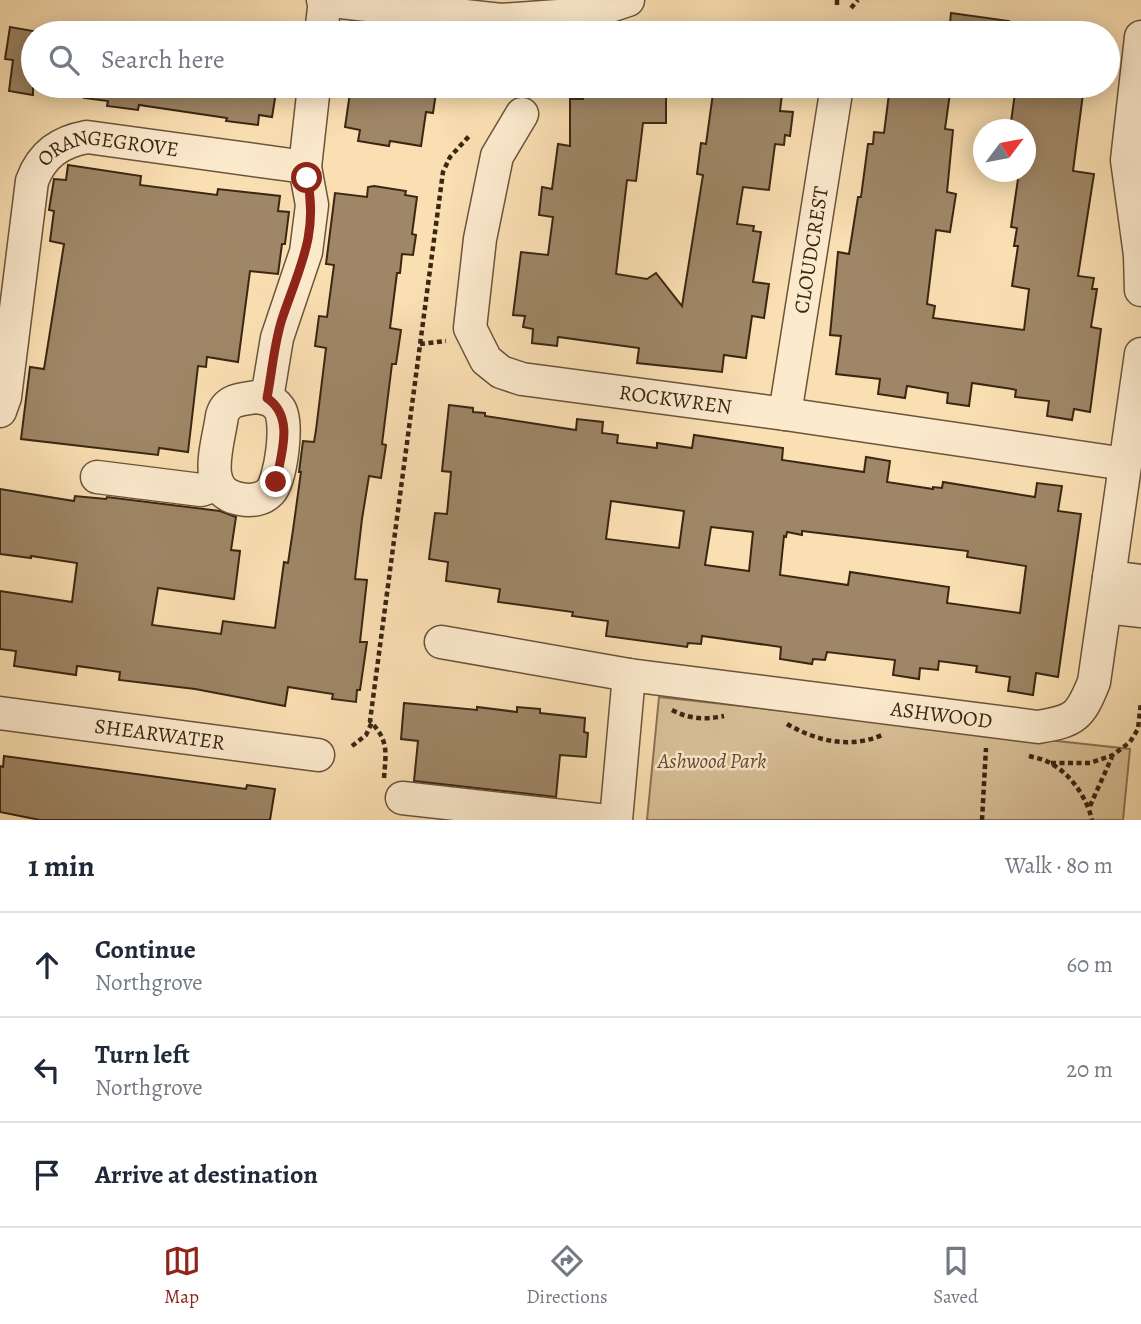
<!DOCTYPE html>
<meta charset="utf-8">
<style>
:root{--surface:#fff;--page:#f2f2f3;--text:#1f2937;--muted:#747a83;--line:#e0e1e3;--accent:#8f2418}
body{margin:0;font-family:Alegreya,serif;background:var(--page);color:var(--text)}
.compass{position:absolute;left:973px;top:119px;width:63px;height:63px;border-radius:50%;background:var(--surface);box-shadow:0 4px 18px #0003;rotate:58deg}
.stop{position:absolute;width:21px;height:21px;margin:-16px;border:5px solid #8f2418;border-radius:50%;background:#fff}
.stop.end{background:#8f2418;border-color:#fff;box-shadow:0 2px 7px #0008}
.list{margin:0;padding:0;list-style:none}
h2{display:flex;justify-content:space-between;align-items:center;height:91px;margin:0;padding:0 28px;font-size:30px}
h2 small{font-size:23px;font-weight:400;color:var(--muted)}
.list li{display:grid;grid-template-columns:46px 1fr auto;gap:21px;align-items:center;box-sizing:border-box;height:105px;padding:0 28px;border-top:2px solid var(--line)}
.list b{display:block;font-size:26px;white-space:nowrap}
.list p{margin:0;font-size:23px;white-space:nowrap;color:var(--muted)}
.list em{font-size:23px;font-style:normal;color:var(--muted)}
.icon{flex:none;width:38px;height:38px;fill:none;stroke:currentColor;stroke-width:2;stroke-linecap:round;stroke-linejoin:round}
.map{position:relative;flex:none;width:1141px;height:820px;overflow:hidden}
.search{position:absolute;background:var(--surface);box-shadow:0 4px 18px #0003;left:21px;right:21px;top:21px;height:77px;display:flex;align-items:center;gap:18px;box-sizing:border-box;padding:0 24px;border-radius:38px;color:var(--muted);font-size:26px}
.sheet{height:406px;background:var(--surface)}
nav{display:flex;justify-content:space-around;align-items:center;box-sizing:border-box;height:98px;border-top:2px solid var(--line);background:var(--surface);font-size:19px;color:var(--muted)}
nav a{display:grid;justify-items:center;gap:4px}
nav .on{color:var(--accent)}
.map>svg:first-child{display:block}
</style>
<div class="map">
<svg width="1141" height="820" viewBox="0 0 1141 820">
<rect width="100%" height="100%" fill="#fadfb2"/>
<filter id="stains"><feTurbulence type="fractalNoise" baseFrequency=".00286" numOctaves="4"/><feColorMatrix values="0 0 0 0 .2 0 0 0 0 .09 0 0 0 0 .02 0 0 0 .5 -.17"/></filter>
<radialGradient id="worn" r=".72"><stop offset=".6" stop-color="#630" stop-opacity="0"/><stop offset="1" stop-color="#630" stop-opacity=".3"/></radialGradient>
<polygon fill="#d9c097" stroke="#8a7355" stroke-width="2" points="659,697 1130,749 1123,820 647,820"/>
<g fill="#9e8666" stroke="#3a2613" stroke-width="2" fill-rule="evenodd">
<polygon points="951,13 1009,21 1008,33 949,33"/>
<polygon points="10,27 33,31 33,95 9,91 13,60 5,59"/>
<polygon points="85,86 277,86 272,117 259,115 258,125 226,121 227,118 139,105 138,110 107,106 108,101 84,98"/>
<polygon points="351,86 437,86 433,113 426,112 421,146 390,141 389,146 358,141 360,130 345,127"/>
<polygon points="583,86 666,86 666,123 643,123 636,181 627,180 616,274 647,279 656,273 682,306 703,175 697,174 701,143 706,144 714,86 783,86 780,111 793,112 790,136 785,135 784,145 775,144 769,190 743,187 737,224 754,226 753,231 761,232 753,282 769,284 764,318 752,316 746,358 724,355 722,372 637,363 639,348 558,337 557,346 532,343 533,329 523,327 525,316 513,315 521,252 548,255 553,217 539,215 542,187 552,189 558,144 570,146 570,99 583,99"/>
<polygon points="890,86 951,86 945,129 953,130 947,192 956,194 950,232 936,230 927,304 935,306 933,318 1024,330 1029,289 1012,286 1018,246 1014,246 1017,228 1011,227 1019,172 1026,172 1026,130 1010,129 1016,86 1084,86 1073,171 1094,174 1078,276 1094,278 1092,289 1097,289 1091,327 1101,329 1090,412 1074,409 1072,420 1047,416 1049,401 1015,397 1016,390 1012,389 972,383 969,406 947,403 948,393 907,386 905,398 878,394 880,379 836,374 841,336 830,335 838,252 849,254 858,197 861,197 868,144 873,144 874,132 884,133"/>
<polygon points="68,165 141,176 140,185 217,195 218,189 280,196 278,211 289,212 285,244 282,244 278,274 250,271 238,362 207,357 206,367 198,366 188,452 159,448 158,455 21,439 30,367 44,369 64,244 50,241 54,211 49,210 54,179 66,180"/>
<polygon points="374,186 406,191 405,195 417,197 412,234 416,235 413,255 402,254 400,273 397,273 390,328 401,330 396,364 392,364 382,444 386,445 381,478 369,476 362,519 355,579 367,580 360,642 367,642 360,690 357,690 356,702 332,699 333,694 288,687 285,706 195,689 119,680 120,672 77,666 76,675 14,666 16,651 0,649 0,591 72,602 77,563 31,556 31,558 0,554 0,489 74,501 75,496 106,499 107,497 220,511 236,517 231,550 240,551 234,599 158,588 152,625 221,634 223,621 275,628 284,562 288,563 293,530 301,472 299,472 303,441 314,442 316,430 326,348 315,346 319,316 327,317 334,265 326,264 335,193 367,197 368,187"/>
<path d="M 449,405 L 473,408 L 473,412 L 485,413 L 485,416 L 576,430 L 577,419 L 603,422 L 602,433 L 618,435 L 617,443 L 657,448 L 657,443 L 692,448 L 694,435 L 783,448 L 782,460 L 864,472 L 866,457 L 890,461 L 887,482 L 933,489 L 933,487 L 942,488 L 943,482 L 1035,497 L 1037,483 L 1062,486 L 1058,511 L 1081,514 L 1058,677 L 1036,673 L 1033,695 L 1008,691 L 1010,677 L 976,672 L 977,666 L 939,661 L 938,670 L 920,668 L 919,679 L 893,675 L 895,660 L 827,652 L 825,660 L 813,659 L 812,664 L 780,659 L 781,647 L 702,636 L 701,644 L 688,643 L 687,647 L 606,636 L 608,621 L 572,616 L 573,612 L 498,602 L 500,589 L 446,581 L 448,562 L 429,559 L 435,513 L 447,514 L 451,472 L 442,471 ZM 611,501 L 684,511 L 679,548 L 606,539 ZM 711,527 L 753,532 L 749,571 L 705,565 ZM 802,531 L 968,551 L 967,557 L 1026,566 L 1020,613 L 947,603 L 949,587 L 850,572 L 848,585 L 780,575 L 784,536 L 786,537 L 787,532 L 802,535 Z"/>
<polygon points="404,703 477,710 477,707 517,712 517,707 540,709 540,713 585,718 584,732 588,733 586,757 560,755 556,797 414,781 418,741 401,739"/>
<polygon points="4,756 246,789 247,785 275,789 270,820 40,820 0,812 0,766 3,767"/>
</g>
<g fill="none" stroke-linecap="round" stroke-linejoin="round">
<g stroke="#6a543b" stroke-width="35">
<g id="minor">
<polyline points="323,0 501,20 586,14 628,0"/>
<polyline points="321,33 325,0"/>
<polyline points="1141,37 1127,160 1140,255 1141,290"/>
<path id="s1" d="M 522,114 L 497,156 L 480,239 L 470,328 L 486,360 L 501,372 L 522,379 L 785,414 L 1125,464"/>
<path d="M 256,397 C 266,398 273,400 279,408 C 289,421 281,480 270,492 C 262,500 251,501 240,499 C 200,492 218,446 222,416 C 226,400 240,399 256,397 Z"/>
<polyline points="267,398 277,338 306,252 312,205 305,167 314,86"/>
<path id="s2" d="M 0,411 L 5,397 L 32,181 C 42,154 60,142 87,137 L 305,167"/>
<path id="s3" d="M 785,414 L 837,86"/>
<polyline points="97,477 201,490 216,485"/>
<polyline points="1109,577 1141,581"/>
<polyline points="1106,607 1141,611"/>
<path id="s4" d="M 441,642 L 629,675 L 1038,727 C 1075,721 1080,717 1094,682 L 1141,354"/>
<path id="s5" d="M 0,713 L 318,755"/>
<polyline points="402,798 598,820"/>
<polyline points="616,820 629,675"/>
</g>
</g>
<g stroke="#3a2613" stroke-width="4.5" stroke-dasharray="5 3.5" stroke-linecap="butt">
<polyline points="837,0 837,8"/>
<polyline points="851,8 858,0"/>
<polyline points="420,344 446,341"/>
<path d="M 672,710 C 689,719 705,720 724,716"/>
<path d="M 787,724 C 816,741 850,749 882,735"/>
<polyline points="352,746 366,735 372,722"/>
<path d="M 1029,756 C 1036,758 1044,759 1050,763 C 1071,774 1087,798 1092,820"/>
<polyline points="1051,763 1090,763 1113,755 1130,742 1138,729 1141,702"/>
<path d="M 384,778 C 386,751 389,741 370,721 L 443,172 L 450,157 L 471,134"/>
<polyline points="1090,806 1112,757"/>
<polyline points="982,820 986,748"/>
</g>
<use href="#minor" stroke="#fceacd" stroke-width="32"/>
</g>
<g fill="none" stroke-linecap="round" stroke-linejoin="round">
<path stroke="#8f2418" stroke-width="9" d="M 276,482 C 281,454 295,417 267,398 C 272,372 274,344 282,319 C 299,268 319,234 307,178"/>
</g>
<g text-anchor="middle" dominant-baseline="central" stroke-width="5" stroke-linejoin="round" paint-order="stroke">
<g font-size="21" fill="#3a2613" stroke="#fceacd">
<text stroke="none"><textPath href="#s2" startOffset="326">ORANGEGROVE</textPath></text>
<text stroke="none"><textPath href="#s3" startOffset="166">CLOUDCREST</textPath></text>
<text stroke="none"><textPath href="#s1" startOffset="455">ROCKWREN</textPath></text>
<text stroke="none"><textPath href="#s4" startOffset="506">ASHWOOD</textPath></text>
<text stroke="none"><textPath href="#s5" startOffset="161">SHEARWATER</textPath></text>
</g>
<g font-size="21" font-style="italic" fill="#624c34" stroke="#fceacd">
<text x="712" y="761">Ashwood Park</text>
</g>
</g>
<rect width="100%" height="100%" filter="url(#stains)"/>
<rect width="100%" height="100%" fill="url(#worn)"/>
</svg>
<svg class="compass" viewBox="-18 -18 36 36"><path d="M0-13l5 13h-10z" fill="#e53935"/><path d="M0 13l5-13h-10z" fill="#747a83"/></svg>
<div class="stop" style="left:307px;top:178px"></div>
<div class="stop end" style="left:276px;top:482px"></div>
<div class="search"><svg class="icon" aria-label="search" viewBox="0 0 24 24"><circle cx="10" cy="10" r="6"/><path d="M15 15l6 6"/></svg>Search here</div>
</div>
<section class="sheet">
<h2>1 min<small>Walk · 80 m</small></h2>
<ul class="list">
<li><svg class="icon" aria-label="ahead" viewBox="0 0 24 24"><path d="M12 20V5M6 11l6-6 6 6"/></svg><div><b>Continue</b><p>Northgrove</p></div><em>60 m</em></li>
<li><svg class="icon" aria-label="left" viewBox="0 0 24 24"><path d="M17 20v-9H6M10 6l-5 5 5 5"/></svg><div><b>Turn left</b><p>Northgrove</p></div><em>20 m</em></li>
<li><svg class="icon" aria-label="arrive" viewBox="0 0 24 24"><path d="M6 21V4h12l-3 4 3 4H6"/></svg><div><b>Arrive at destination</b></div></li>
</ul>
</section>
<nav>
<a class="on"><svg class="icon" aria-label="map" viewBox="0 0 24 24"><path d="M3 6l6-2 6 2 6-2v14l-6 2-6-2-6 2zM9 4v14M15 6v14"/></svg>Map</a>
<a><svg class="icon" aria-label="directions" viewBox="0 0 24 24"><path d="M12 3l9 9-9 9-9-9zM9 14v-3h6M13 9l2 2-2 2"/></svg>Directions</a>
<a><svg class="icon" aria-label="saved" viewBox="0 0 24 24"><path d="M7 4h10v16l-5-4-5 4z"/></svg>Saved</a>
</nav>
